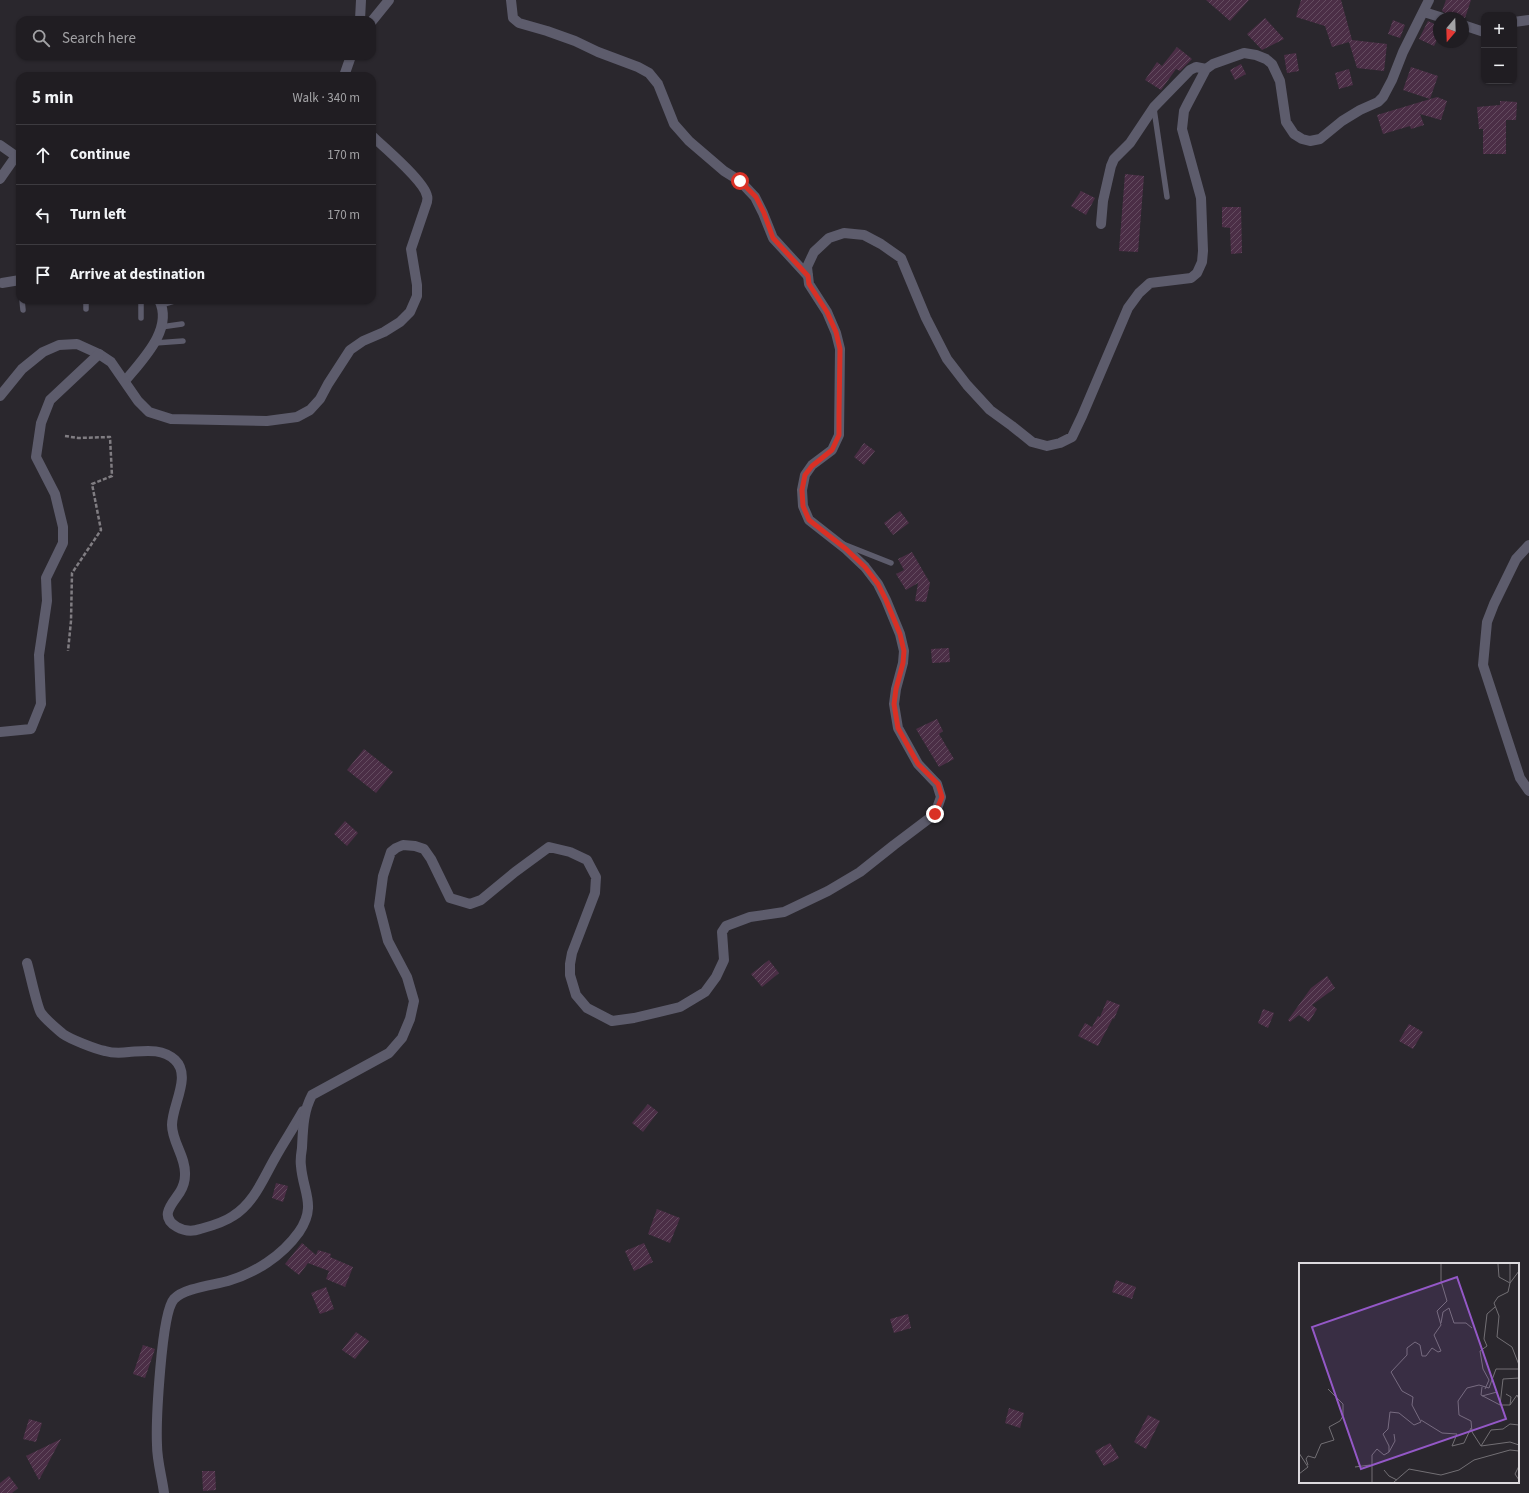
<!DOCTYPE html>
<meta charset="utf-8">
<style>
:root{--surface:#201d22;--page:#2d2a2f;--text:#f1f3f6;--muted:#a2a2a5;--line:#3d3b40}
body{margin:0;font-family:"Source Sans 3",sans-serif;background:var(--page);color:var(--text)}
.controls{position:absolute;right:12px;top:12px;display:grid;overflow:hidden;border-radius:8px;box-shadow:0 1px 3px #0004}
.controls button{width:36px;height:36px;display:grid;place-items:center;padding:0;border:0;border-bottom:1px solid var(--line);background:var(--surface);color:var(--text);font:20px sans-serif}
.compass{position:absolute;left:1433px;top:12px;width:36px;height:36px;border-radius:50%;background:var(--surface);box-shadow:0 1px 3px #0004;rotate:199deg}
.stop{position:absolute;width:12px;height:12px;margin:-9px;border:3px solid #d93025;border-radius:50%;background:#fff}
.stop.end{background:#d93025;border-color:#fff;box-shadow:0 1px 4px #0008}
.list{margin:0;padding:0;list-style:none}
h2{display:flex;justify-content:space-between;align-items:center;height:52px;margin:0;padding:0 16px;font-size:17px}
h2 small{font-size:13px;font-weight:400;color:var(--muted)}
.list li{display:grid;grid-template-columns:26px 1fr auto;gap:12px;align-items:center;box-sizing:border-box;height:60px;padding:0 16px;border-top:1px solid var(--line)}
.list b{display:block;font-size:15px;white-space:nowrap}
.list em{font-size:13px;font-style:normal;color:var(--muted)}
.icon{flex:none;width:22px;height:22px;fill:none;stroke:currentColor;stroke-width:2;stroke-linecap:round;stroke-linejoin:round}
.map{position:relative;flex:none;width:1529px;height:1493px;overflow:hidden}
.search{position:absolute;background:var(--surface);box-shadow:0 1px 3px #0004;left:16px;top:16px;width:360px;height:44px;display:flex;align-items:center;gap:10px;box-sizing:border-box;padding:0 14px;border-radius:12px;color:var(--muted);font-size:15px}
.panel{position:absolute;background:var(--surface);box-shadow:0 1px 3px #0004;left:16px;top:72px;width:360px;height:232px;border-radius:12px}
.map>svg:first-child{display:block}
</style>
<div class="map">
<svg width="1529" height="1493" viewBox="0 0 1529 1493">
<defs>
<pattern id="building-hatch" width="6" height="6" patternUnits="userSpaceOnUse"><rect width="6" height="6" fill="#4b2e46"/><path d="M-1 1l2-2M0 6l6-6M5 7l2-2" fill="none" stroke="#644c60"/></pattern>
</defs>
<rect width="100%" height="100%" fill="#2a272d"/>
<g fill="url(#building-hatch)">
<polygon points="1206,0 1249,0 1230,21"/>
<polygon points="1301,0 1341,0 1352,40 1387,44 1384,71 1357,68 1349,42 1332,47 1325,26 1296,17"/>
<polygon points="1446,0 1471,0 1465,18 1453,18 1442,11"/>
<polygon points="1265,18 1284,39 1262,50 1247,34"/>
<polygon points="1393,20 1405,25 1400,38 1388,34"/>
<polygon points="1428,21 1439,26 1439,36 1434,46 1419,39"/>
<polygon points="1177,47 1192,59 1180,71 1176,69 1161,90 1145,80 1157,62 1162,66"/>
<polygon points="1296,53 1299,71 1287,73 1284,55"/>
<polygon points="1241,64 1246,74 1235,80 1230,70"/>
<polygon points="1411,67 1438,76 1430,99 1403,90"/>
<polygon points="1349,69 1353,85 1339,89 1335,73"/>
<polygon points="1437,97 1447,101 1441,120 1420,114 1424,125 1411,129 1410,126 1383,134 1377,115"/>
<polygon points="1500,101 1517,102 1516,120 1506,120 1506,154 1483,154 1483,129 1479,129 1477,107 1500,105"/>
<polygon points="1125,174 1144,176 1138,252 1119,251"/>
<polygon points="1081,191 1095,198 1086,215 1071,206"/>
<polygon points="1222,207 1241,207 1242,253 1231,254 1230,228 1222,227"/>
<polygon points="864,443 875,451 864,465 854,457"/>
<polygon points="900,511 909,523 893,535 884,523"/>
<polygon points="912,552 930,583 926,602 915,601 918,583 906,590 896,574 904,570 898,559"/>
<polygon points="949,648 950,662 932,663 931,649"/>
<polygon points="937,719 943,731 939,734 954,759 939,767 916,729"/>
<polygon points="364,749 393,772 376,793 347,770"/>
<polygon points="345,821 358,833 347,846 334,834"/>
<polygon points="769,960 779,973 762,987 751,974"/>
<polygon points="1327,976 1335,988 1312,1005 1317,1009 1309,1022 1299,1015 1290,1022 1288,1020 1311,988"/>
<polygon points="1107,1000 1120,1005 1114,1019 1113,1018 1098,1046 1078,1036 1085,1023 1092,1027 1098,1016 1100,1017"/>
<polygon points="1263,1009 1274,1013 1268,1028 1258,1023"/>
<polygon points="1409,1024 1423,1032 1413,1049 1399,1041"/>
<polygon points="648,1104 658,1112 643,1132 632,1123"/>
<polygon points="276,1183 288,1186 283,1202 272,1198"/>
<polygon points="657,1209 680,1218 670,1243 648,1234"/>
<polygon points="302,1243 316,1255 318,1250 331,1254 330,1257 353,1267 345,1287 326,1279 329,1271 308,1263 299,1275 285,1264"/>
<polygon points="644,1243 653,1262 634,1271 625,1251"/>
<polygon points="1116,1280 1136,1287 1132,1299 1112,1292"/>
<polygon points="326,1287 334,1309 320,1314 311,1293"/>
<polygon points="908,1314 911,1328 894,1333 890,1319"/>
<polygon points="356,1332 369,1341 355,1359 342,1350"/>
<polygon points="143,1345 155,1349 145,1378 133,1374"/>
<polygon points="1009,1408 1024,1413 1020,1428 1005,1423"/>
<polygon points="1148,1415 1160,1421 1146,1449 1134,1442"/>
<polygon points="29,1419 42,1423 36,1442 23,1439"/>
<polygon points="61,1439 39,1480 26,1456"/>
<polygon points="1110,1443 1119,1458 1104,1466 1095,1451"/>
<polygon points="202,1471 215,1471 216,1490 203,1491"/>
<polygon points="9,1476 18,1488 12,1493 0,1493 0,1483"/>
</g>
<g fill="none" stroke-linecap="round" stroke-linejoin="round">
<polyline stroke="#807d82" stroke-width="2.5" stroke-dasharray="4 2" stroke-linecap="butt" points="65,436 78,438 110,437 112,476 92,484 101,530 72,573 71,621 68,651"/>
<g stroke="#5d5c6c" stroke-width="5.5">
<polyline points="1154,109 1167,197"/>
<polyline points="22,300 23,310"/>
<polyline points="86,300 86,309"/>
<polyline points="162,305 178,300"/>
<polyline points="141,318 141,300"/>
<polyline points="161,327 182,324"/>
<polyline points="155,343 183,341"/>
<polyline points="843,544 891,563"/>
</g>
<g stroke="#5d5c6c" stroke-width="10">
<polyline points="511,0 513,18 519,23 547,31 575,41 598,52 638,67 649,73 658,84 674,124 689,141 724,171 740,181 755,197 763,213 773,238 808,276"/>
<polyline points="1424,12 1443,18"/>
<polyline points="360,20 361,0"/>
<polyline points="372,21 389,0"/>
<polyline points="1514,22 1529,20"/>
<polyline points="1463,25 1484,32"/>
<polyline points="344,76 351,56"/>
<polyline points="0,145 20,159"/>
<polyline points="0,179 16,156"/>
<polyline points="1101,224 1103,201 1111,166 1114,159 1130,143 1154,107 1190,70 1196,67 1206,69"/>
<polyline points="2,283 20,280"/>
<path d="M 125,381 C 142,360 174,329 159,300"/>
<path d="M 0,396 L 22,369 L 43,352 L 59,345 L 77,344 L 99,354 L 111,362 L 138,401 L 149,412 L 171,419 L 267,421 L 297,417 L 310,410 L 320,399 L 328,384 L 350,350 L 363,341 L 384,332 L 400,322 L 410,312 L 417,296 L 417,285 L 411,249 L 427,202 C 427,200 428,198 427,196 C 425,182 383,146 372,136"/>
<polyline points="1529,545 1516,559 1494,604 1487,622 1483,665 1520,778 1529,791"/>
<polyline points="0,732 31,729 41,704 39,655 47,601 46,578 63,543 63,527 55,494 36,457 41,423 50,400 99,354"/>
<path d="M 27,963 C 30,973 37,1007 41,1013 C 46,1020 56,1028 63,1034 C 70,1039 95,1049 105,1051 C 112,1053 121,1053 129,1052 C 145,1051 162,1048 175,1060 C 192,1076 172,1105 172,1125 C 172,1142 186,1157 185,1175 C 185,1181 183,1187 180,1192 C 173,1203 158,1216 177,1227 C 184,1231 192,1232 200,1229 C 211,1226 223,1223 233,1216 C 254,1203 263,1179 275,1158 C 284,1142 294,1127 303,1111"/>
<path d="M 164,1493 C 162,1477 157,1461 157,1445 C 156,1423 161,1313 174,1299 C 184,1288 214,1285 228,1281 C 255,1273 282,1256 299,1232 C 317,1206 303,1192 301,1166 C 300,1160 301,1154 302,1148 C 303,1129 303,1112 312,1095 L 389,1053 L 402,1038 L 410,1019 L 414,1001 L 407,977 L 388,941 L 379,906 L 383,876 L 391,852 L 396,848 L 403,845 L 415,846 L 424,849 L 431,859 L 450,898 L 470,904 L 481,900 L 515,872 L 549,847 L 570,852 L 587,860 L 596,877 L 595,893 L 572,953 L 570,964 L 570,975 L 576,995 L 587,1008 L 612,1021 L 634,1018 L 680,1007 L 705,992 L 716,977 L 724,960 L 722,932 L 726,926 L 750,917 L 784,912 L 828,891 L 860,872 L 894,845 L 935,814 L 941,797 L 937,784 L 918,764 L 898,728 L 894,704 L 896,689 L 903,663 L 904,651 L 900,634 L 886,600 L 878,584 L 865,567 L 846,549 L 809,520 L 803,506 L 802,490 L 805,475 L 812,465 L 832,450 L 839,435 L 840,349 L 836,333 L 827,312 L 809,284 L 807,267 L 814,252 L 829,238 L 844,233 L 864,235 L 881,244 L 901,258 L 926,318 L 947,359 L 967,385 L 990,410 L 1012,426 L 1032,442 L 1047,446 L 1060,443 L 1072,437 L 1082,416 L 1128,308 L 1139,293 L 1150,283 L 1191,278 L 1197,273 L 1202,262 L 1203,251 L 1201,198 L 1182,129 L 1184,111 L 1187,105 L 1206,69 L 1213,64 L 1244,53 L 1256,55 L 1266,59 L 1272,64 L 1280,81 L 1286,122 L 1294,134 L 1302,139 L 1310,141 L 1320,139 L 1342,121 L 1360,110 L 1378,102 L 1383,97 L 1392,80 L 1403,52 L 1429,0"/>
</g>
</g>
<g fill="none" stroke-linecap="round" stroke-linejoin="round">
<polyline stroke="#d93025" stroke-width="5" points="740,181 756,197 764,213 773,238 808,276 809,284 827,312 836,332 840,349 839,414 839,435 832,450 812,466 805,475 802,490 803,506 809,520 846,549 865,567 878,584 886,600 900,634 904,651 903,663 896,689 894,704 898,728 918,764 938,784 942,797 935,814"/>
</g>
<g transform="translate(1299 1263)">
<rect width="220" height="220" fill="#2a272d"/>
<path fill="none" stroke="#726f74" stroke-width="1" d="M 199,1 L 200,14 L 211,20M 211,1 L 211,19M 220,8 L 211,20 L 209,29 L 199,34 L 195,40 L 200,53 L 198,74 L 213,84 L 220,102M 142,60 L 144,49 L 150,45 L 155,60 L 167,60 L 173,65M 183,124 L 182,132 L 201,142 L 211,142 L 218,132 L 220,136M 186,126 L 190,117 L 184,106 L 181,88 L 188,83 L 185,76 L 188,51 L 196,44M 207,131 L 212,134 L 211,142M 183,133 L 198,129M 201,142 L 204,116 L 220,115M 122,157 L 143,170 L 158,171 L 153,183 L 165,180 L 172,165M 220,162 L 211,161 L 204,166 L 192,167 L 182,183 L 211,179 L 220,182M 182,183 L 173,169 L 172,158 L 160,152 L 159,138 L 168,125 L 180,122 L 190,125 L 197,106 L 220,106M 90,189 L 96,178 L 95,171M 0,190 L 9,204 L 0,211M 9,202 L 7,196 L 9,193 L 16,195 L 22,181 L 35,177 L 30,164 L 41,158 L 44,153 L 44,141 L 29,126M 220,203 L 216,211 L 220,217M 56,204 L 71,202M 85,207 L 90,213 L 98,217M 73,219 L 73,192 L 78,186 L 85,192 L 90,189 L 90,183 L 84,171 L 89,166 L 91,149 L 100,150 L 115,162 L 122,159 L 113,142 L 114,134 L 103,128 L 92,109 L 108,92 L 108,85 L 116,79 L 121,82 L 123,93 L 127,93 L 133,85 L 139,89 L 142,88 L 135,72 L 142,62 L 138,48 L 148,38 L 142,18 L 142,1M 95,219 L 110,206 L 142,212 L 160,207 L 175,197 L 211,187 L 220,188"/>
<path fill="#9458c7" fill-opacity="0.15" stroke="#9458c7" stroke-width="2" d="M 158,14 L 207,156 L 62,206 L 13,64 Z"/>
<rect width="220" height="220" fill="none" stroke="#dddade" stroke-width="2"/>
</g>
</svg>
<div class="controls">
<button>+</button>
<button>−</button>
</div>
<svg class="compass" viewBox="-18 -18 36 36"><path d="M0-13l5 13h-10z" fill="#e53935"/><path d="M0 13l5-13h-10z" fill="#a2a2a5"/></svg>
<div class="stop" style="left:740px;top:181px"></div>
<div class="stop end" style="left:935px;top:814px"></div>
<div class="search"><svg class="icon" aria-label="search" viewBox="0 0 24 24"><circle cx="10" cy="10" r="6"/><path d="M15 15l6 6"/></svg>Search here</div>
<section class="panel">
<h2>5 min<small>Walk · 340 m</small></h2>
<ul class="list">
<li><svg class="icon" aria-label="ahead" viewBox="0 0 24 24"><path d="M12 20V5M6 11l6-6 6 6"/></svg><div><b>Continue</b></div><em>170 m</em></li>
<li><svg class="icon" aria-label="left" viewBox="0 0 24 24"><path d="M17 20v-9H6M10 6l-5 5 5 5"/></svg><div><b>Turn left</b></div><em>170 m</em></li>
<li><svg class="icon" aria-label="arrive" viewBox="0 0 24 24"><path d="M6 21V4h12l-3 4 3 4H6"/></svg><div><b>Arrive at destination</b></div></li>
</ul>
</section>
</div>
